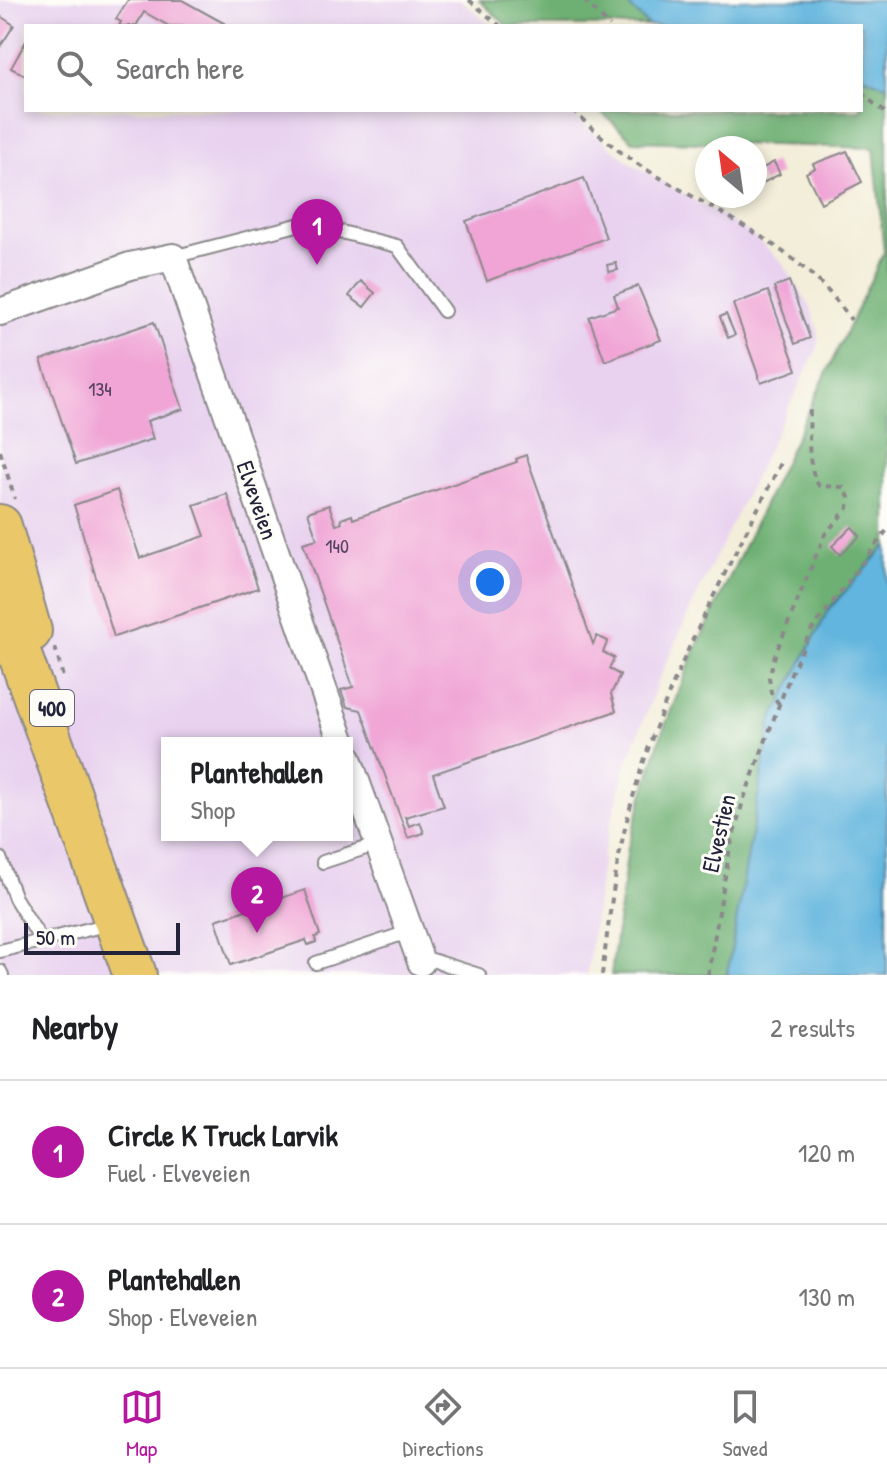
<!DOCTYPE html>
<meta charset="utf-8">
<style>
:root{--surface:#fff;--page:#f2f2f2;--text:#202124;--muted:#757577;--line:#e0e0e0;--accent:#b5179e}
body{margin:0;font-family:"Patrick Hand",sans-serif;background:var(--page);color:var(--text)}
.compass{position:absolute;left:695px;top:136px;width:72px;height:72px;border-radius:50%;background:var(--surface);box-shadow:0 4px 12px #0003;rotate:331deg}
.scale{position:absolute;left:24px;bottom:20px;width:156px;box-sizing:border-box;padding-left:8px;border:4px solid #22223b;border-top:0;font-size:22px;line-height:28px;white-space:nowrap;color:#22223b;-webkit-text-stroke:6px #fdfcf7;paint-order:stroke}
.you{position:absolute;left:490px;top:582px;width:28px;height:28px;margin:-20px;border:6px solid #fff;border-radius:50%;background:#1a73e8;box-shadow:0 0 0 12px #1a73e833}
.badge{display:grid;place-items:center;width:52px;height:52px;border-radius:50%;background:var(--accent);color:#fff;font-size:26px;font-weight:700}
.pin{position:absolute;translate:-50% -66px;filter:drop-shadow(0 2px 4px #0008)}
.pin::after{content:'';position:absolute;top:42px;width:28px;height:24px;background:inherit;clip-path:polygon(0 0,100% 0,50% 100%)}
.popup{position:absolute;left:161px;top:737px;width:192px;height:104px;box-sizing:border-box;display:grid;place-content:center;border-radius:0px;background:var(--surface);filter:drop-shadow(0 2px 6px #0005);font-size:26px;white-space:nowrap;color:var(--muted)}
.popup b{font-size:30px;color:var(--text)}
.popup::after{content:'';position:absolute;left:50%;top:100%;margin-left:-16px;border:16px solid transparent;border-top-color:var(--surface)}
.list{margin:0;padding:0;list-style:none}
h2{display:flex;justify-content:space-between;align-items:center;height:104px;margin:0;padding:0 32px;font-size:34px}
h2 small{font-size:26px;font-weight:400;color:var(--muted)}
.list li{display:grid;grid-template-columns:52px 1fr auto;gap:24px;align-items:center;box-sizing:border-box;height:144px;padding:0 32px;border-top:2px solid var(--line)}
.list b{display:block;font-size:30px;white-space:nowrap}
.list p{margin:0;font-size:26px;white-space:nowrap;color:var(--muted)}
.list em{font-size:26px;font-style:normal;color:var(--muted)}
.icon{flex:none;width:44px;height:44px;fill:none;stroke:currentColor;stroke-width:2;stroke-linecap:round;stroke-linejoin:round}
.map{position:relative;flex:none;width:887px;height:975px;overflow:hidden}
.search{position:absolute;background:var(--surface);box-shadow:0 4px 12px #0003;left:24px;right:24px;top:24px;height:88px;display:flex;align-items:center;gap:20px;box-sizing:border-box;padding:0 28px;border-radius:0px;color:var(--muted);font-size:30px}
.sheet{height:392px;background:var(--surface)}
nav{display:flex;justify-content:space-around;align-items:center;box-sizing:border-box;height:112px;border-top:2px solid var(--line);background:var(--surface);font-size:22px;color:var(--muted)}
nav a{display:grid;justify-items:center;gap:4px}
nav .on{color:var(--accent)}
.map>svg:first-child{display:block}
</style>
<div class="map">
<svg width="887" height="975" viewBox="0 0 887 975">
<rect width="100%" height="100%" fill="#fdfcf7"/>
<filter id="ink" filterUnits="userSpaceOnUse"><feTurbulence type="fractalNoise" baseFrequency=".0125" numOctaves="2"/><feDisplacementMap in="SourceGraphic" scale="16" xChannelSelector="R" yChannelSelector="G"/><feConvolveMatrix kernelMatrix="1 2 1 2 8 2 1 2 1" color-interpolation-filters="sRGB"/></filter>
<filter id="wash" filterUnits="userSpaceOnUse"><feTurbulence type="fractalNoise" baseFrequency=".006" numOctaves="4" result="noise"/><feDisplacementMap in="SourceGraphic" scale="32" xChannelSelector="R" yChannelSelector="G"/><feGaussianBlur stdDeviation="1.8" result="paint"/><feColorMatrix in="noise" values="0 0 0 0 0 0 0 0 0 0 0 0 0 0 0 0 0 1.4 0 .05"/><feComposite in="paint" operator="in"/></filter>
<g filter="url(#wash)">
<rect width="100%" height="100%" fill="#f3eed9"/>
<path fill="#e8d2ef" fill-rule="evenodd" d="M 0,0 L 461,0 L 491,26 L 26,26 L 26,110 L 566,110 L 629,162 L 750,233 L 782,262 L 810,306 L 818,330 L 818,347 L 697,595 L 659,679 L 625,769 L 603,856 L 587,975 L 0,975 ZM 167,743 L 347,743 L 347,835 L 167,835 Z"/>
<g fill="#6eb073" stroke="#486957" stroke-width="2">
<polygon points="479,0 623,0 649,26 507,26"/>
<polygon points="861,75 887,86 887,545 829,609 749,863 727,975 611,975 628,847 660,738 696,648 884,252 874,148 633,141 599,110 861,110"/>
</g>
<g fill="#62b5de" stroke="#426c8c" stroke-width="2">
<polygon points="623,0 887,0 887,86 861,75 861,26 649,26"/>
<polygon points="887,545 887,975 727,975 771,722 829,609"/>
</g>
<g id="blocks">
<g fill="#f0a5d6">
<polygon points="128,0 182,0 229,26 169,26 144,12 136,26 119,26 121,22 116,19"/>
<polygon points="0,16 14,25 0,47"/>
<polygon points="26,41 26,76 11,68"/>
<polygon points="847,151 862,182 821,203 806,173 815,168 813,164"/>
<polygon points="774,162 780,174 763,183 757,171"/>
<polygon points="584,178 606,238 487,281 466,221"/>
<polygon points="616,263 618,270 609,272 607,265"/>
<polygon points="361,281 375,293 364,307 349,296"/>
<polygon points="789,281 810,338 795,344 774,287"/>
<polygon points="638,286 661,340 605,361 589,317 618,307 614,295"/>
<polygon points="768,291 797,370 761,383 733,304"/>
<polygon points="726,314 735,335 728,338 720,317"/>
<polygon points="154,322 183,409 147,421 153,439 76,464 41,360"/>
<polygon points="526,455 593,644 597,636 608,641 603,652 614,658 609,669 620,675 611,694 616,711 433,774 444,806 405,817 409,826 420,822 424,833 408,838 361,710 347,707 341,690 353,687 303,543 317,539 308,512 329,505 336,525 342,523 341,519 352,515 353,519 517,462 516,459"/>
<polygon points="117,490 140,558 205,536 194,505 227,494 258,588 114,637 74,505"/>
<polygon points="852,527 860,536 840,555 832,546"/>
<polygon points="305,890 320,935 315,937 316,942 308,945 306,940 231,965 216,920"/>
</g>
</g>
</g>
<g filter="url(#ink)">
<use href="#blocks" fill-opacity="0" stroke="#8a888a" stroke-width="2"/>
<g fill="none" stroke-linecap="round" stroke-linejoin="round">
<g stroke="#8a888a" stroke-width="16">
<g id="service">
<polyline points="173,257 305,223 397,246 444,311"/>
<polyline points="0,858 15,898 41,940"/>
<polyline points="323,862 378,844"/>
<polyline points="0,951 110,924"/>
<polyline points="421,962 432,960 479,975"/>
<polyline points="316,963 408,932"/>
<polyline points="0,971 2,975"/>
</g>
</g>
<g stroke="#8a888a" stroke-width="30">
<g id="minor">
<polyline points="0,312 130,266 173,257 342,743"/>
<polyline points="347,756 421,962"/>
</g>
</g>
<g stroke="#8a888a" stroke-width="46">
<g id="trunk">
<polyline points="0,526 30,631"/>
<polyline points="0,600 135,975"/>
</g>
</g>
<g stroke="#8a888a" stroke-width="4" stroke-dasharray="6 6" stroke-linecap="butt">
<polyline points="469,0 500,26"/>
<polyline points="584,0 610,26"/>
<polyline points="861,93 887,114"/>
<path d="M 572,110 C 595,131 618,152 644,168 C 716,213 802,247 851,320"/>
<polyline points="0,451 15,499"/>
<polyline points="55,647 63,677"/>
<path d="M 779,704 L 771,693 L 769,677 L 775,655 L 825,534 L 848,508 L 849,497 L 843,487 L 819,486 C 805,464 810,430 810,405"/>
<path d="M 602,975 C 609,920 615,865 629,812 C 661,687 726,573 783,459"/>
<polyline points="708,975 730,848 743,801 791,673 811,631 887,530"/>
</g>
<use href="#service" stroke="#fff" stroke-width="12"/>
<use href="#minor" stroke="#fff" stroke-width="26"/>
<use href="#trunk" stroke="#eac769" stroke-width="42"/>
</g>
</g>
<g text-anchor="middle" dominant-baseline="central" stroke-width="6" stroke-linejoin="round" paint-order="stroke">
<g font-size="20" fill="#564362">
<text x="100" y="388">134</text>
<text x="337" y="545">140</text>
</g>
<rect fill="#fdfcf7" stroke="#646373" stroke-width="2" x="30" y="690" width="44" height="36" rx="6"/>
<g font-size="22" font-weight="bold" fill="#22223b">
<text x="52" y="708">400</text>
</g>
<g font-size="24" fill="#22223b" stroke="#fdfcf7">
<text transform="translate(258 500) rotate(71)">Elveveien</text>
<text transform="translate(718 833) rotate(-77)">Elvestien</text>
</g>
</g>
</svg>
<svg class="compass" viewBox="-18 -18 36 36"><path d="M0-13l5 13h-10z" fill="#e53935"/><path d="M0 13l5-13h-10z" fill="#757577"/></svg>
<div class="scale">50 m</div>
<div class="you"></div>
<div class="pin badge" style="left:317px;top:265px">1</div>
<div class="pin badge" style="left:257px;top:933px">2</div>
<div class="popup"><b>Plantehallen</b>Shop</div>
<div class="search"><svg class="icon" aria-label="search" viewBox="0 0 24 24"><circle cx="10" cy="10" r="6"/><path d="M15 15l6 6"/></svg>Search here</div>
</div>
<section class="sheet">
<h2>Nearby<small>2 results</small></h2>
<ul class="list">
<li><span class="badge">1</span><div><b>Circle K Truck Larvik</b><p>Fuel · Elveveien</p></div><em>120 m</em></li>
<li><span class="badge">2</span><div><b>Plantehallen</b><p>Shop · Elveveien</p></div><em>130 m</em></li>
</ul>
</section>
<nav>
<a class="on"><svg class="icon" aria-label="map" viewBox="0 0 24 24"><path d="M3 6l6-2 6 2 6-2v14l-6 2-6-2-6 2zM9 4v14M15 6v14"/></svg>Map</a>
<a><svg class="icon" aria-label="directions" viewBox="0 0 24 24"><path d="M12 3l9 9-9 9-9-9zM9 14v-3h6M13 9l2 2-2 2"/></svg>Directions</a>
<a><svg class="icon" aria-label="saved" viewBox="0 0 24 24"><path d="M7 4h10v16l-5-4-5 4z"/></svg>Saved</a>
</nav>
